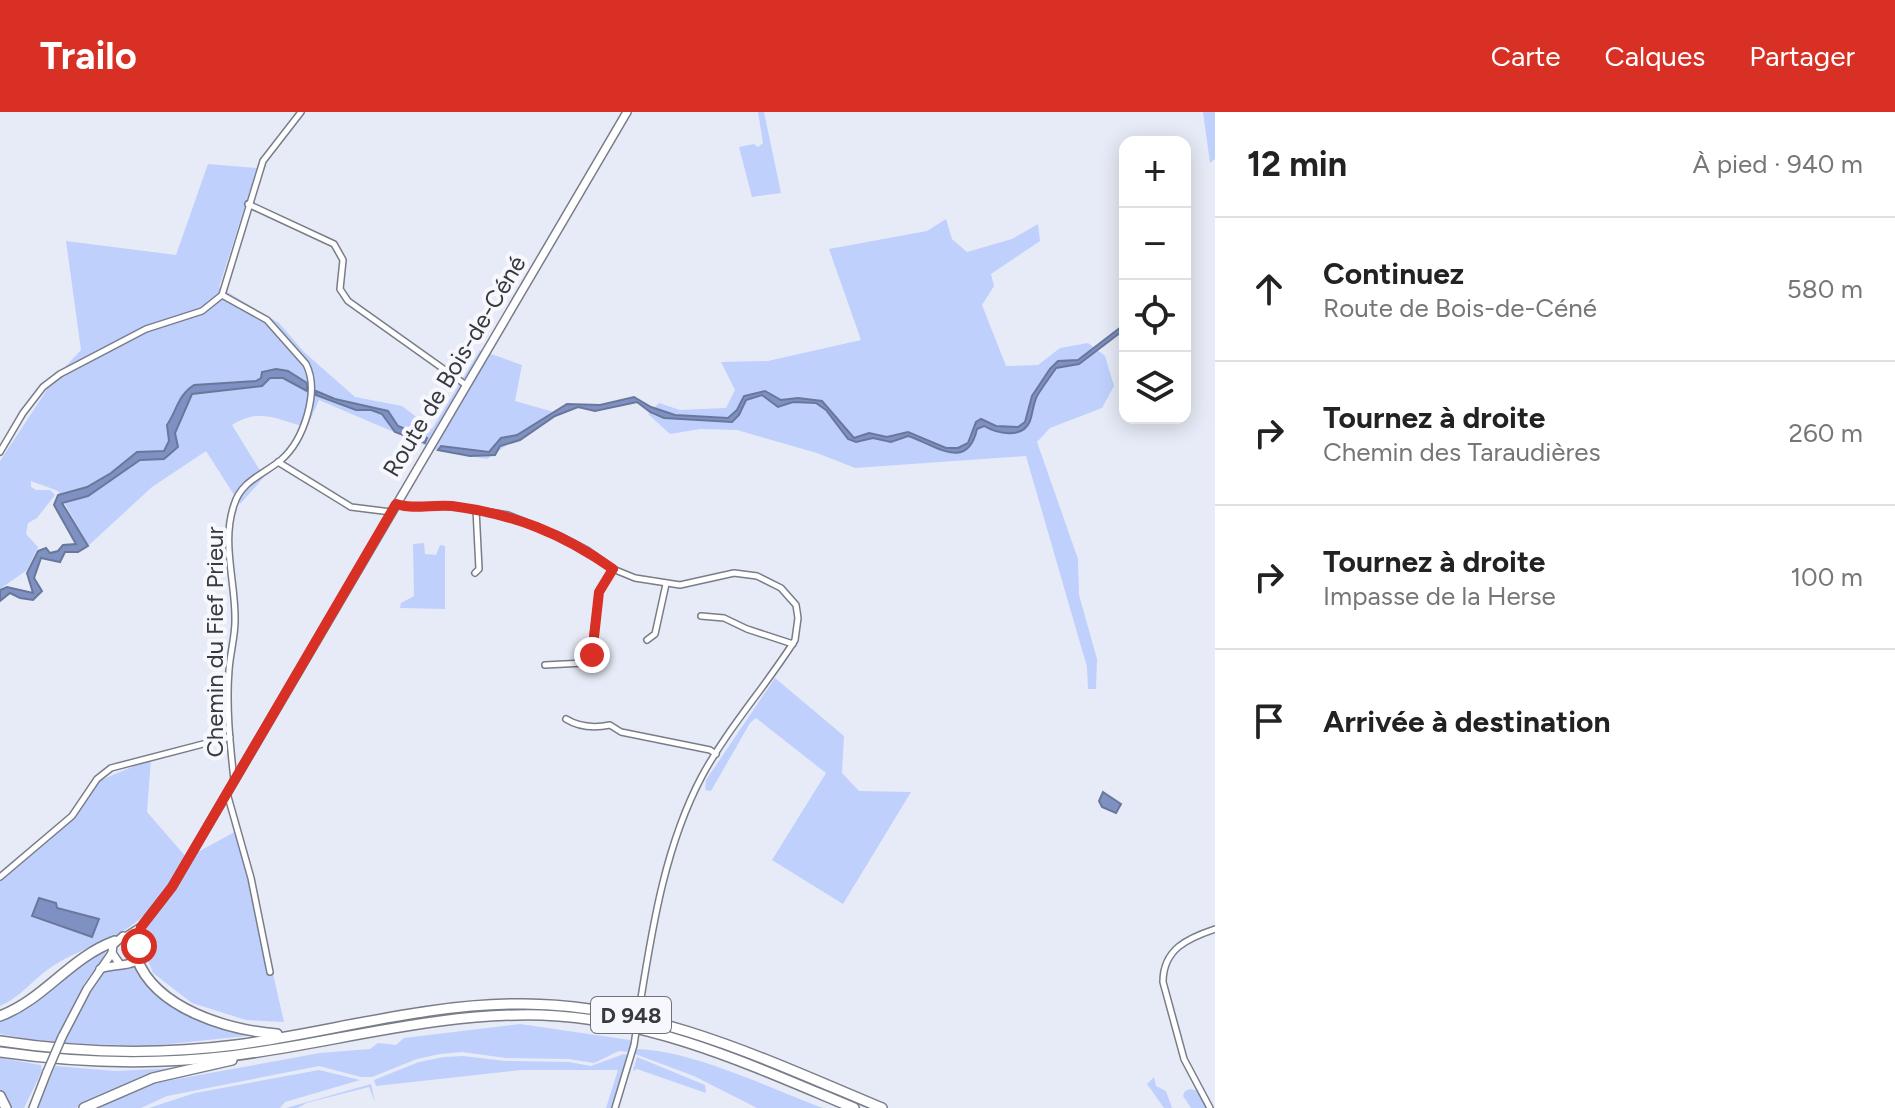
<!DOCTYPE html>
<html lang="fr">
<meta charset="utf-8">
<style>
:root{--surface:#fff;--page:#f6f6f6;--text:#222;--muted:#767676;--line:#e0e0e0;--accent:#d93025}
body{margin:0;font-family:Figtree,sans-serif;background:var(--page);color:var(--text)}
.controls{position:absolute;right:24px;top:24px;display:grid;overflow:hidden;border-radius:16px;box-shadow:0 4px 20px #0003}
.controls button{width:72px;height:72px;display:grid;place-items:center;padding:0;border:0;border-bottom:2px solid var(--line);background:var(--surface);color:var(--text);font:40px sans-serif}
.stop{position:absolute;width:24px;height:24px;margin:-18px;border:6px solid #d93025;border-radius:50%;background:#fff}
.stop.end{background:#d93025;border-color:#fff;box-shadow:0 2px 8px #0008}
.list{margin:0;padding:0;list-style:none}
h2{display:flex;justify-content:space-between;align-items:center;height:104px;margin:0;padding:0 32px;font-size:34px}
h2 small{font-size:26px;font-weight:400;color:var(--muted)}
.list li{display:grid;grid-template-columns:52px 1fr auto;gap:24px;align-items:center;box-sizing:border-box;height:144px;padding:0 32px;border-top:2px solid var(--line)}
.list b{display:block;font-size:30px;white-space:nowrap}
.list p{margin:0;font-size:26px;white-space:nowrap;color:var(--muted)}
.list em{font-size:26px;font-style:normal;color:var(--muted)}
.icon{flex:none;width:44px;height:44px;fill:none;stroke:currentColor;stroke-width:2;stroke-linecap:round;stroke-linejoin:round}
.map{position:relative;flex:none;width:1215px;height:996px;overflow:hidden}
header{display:flex;align-items:center;gap:48px;box-sizing:border-box;height:112px;padding:0 40px;background:var(--accent);color:#fff}
header strong{font-size:38px}
nav{display:flex;gap:44px;margin-inline-start:auto;font-size:28px}
main{display:flex}
aside{flex:1;background:var(--surface)}
.map>svg:first-child{display:block}
</style>
<header>
<strong>Trailo</strong>
<nav><a>Carte</a><a>Calques</a><a>Partager</a></nav>
</header>
<main>
<div class="map">
<svg width="1215" height="996" viewBox="0 0 1215 996">
<rect width="100%" height="100%" fill="#e6ebf7"/>
<g fill="#bfd0fd">
<polygon points="758,0 764,0 781,81 752,85 739,35 754,32 758,35 763,31"/>
<polygon points="1203,0 1215,0 1215,47 1210,51"/>
<path d="M 208,52 L 257,56 L 219,175 L 279,211 L 304,240 L 355,285 L 402,294 L 432,317 L 480,238 L 522,253 L 515,289 L 554,300 L 487,347 L 438,339 L 319,288 L 307,315 C 277,308 261,295 232,313 L 264,365 L 240,392 L 206,339 L 152,375 L 88,434 L 58,379 L 31,369 L 31,375 L 36,378 L 50,378 L 55,383 L 37,406 L 28,411 L 26,422 L 38,435 L 27,458 L 0,477 L 0,349 L 54,267 L 81,238 L 66,129 L 176,143 Z"/>
<polygon points="946,107 952,127 967,140 1012,127 1038,112 1040,129 991,162 994,174 982,193 1006,254 1038,253 1060,236 1088,231 1105,244 1114,274 1102,296 1050,316 1037,330 1078,447 1079,483 1097,547 1096,577 1088,577 1087,555 1026,344 855,356 817,341 737,318 700,317 670,322 648,302 659,291 680,298 726,296 735,278 721,250 768,249 861,228 829,137 927,119"/>
<polygon points="424,431 425,442 436,443 440,433 445,434 445,497 400,496 401,491 414,484 413,432"/>
<polygon points="775,566 844,624 842,661 859,679 911,680 843,792 772,748 826,661 756,606 750,611 711,679 705,678 706,668"/>
<path d="M 151,647 L 147,700 L 187,746 L 240,717 L 284,910 L 246,908 L 192,891 L 153,861 L 144,838 L 144,803 C 118,829 80,835 50,856 C 32,868 21,885 0,894 L 0,762 L 62,717 L 101,668 Z"/>
<path d="M 108,835 L 102,848 L 85,870 L 55,931 L 0,922 L 0,908 C 40,893 48,872 79,851 C 88,845 98,840 108,835 Z"/>
<polygon points="116,855 136,856 150,874 167,888 256,923 150,934 64,931 85,886 102,859"/>
<polygon points="520,912 630,928 630,940 619,939 594,951 569,947 506,946 462,940 440,942 417,947 372,965 361,965 319,954 167,984 141,996 93,996 144,973 320,941 370,937 378,931 396,933 404,926"/>
<path d="M 637,937 C 694,939 769,976 823,996 L 757,996 L 694,964 L 635,942 Z"/>
<polygon points="624,942 630,943 612,996 606,996 618,958 521,958 376,974 374,968 419,950 444,945 463,944 505,949 569,950 591,954"/>
<polygon points="637,945 705,973 706,981 637,957 633,959"/>
<polygon points="0,946 41,953 42,959 24,996 11,996 0,980"/>
<polygon points="55,954 115,959 177,956 157,960 76,996 37,996"/>
<polygon points="319,958 360,968 285,990 280,996 149,996 195,981"/>
<polygon points="1154,965 1156,974 1166,979 1172,996 1164,996 1147,972"/>
<polygon points="371,972 375,990 369,975 306,991 298,996 286,996"/>
<polygon points="1190,977 1199,979 1208,996 1191,996 1183,984 1185,979"/>
</g>
<g fill="#7f91c3" stroke="#69779b" stroke-width="2">
<path d="M 1125,212 L 1125,217 L 1079,252 L 1056,256 C 1050,265 1043,274 1037,284 C 1033,292 1033,300 1030,309 C 1022,328 996,321 984,314 L 977,317 C 967,361 934,332 908,324 L 891,330 L 873,326 L 856,330 L 848,327 L 826,298 L 816,291 L 793,290 L 778,295 L 762,283 L 746,288 L 739,303 L 732,310 L 664,306 L 650,300 L 637,290 L 595,299 L 578,295 L 555,304 L 520,328 L 500,334 L 495,343 L 470,344 L 438,338 L 441,334 L 489,340 L 501,326 L 517,323 L 567,292 L 600,293 L 634,285 L 651,295 L 675,303 L 728,306 L 737,298 L 744,284 L 765,279 L 781,288 L 798,286 L 822,289 L 854,326 L 869,321 L 887,325 L 908,320 L 946,336 L 958,336 L 968,331 L 976,310 L 981,307 L 996,314 L 1018,315 L 1025,310 L 1032,284 L 1050,257 L 1058,249 L 1078,248 Z"/>
<path d="M 276,257 L 288,259 L 307,271 L 307,279 L 283,266 L 270,266 L 262,274 L 192,282 L 175,321 L 178,335 L 164,347 L 140,348 L 88,384 L 62,391 L 88,434 L 78,440 L 65,440 L 60,450 L 41,446 L 34,466 L 42,479 L 33,488 L 20,486 L 10,481 L 0,489 L 0,478 L 7,475 L 33,481 L 27,461 L 38,439 L 46,436 L 50,441 L 58,439 L 63,433 L 76,432 L 54,393 L 58,383 L 87,375 L 111,361 L 137,340 L 164,339 L 169,329 L 167,313 C 177,298 178,283 194,273 L 256,269 L 261,266 L 262,260 Z"/>
<polygon points="316,279 335,287 388,299 398,314 427,326 425,331 395,320 382,302 371,298 356,298 316,283"/>
<polygon points="1103,680 1121,692 1116,701 1102,695 1099,689"/>
<polygon points="39,786 56,791 57,796 99,807 92,825 32,804"/>
</g>
<g fill="none" stroke-linecap="round" stroke-linejoin="round">
<g stroke="#797d88" stroke-width="8">
<g id="street">
<polyline points="248,92 334,132 343,148 340,177 348,189 466,273"/>
<path d="M 222,183 L 267,208 L 306,252 C 320,279 304,328 281,348 C 264,362 241,369 234,393 C 221,431 236,471 235,509 C 235,525 230,542 229,558 C 226,593 230,632 234,668"/>
<polyline points="0,340 23,301 43,275 60,262 146,217 202,199 222,183 263,49 301,0"/>
<polyline points="278,350 351,395 391,400"/>
<path d="M 397,393 L 416,395 L 446,393 L 508,403 L 562,425 L 587,438 L 613,457 L 635,466 L 680,473 L 734,461 L 757,464 L 781,476 L 796,493 L 798,506 L 795,528 C 766,574 728,616 702,664 C 666,732 653,811 641,886"/>
<polyline points="475,461 479,457 476,397"/>
<polyline points="701,504 724,506 747,517 793,532"/>
<polyline points="647,528 655,522 666,472"/>
<polyline points="545,553 584,551 590,548 599,480 613,457"/>
<path d="M 566,607 C 579,615 595,616 610,613 L 621,620 L 710,638 L 716,642"/>
<polyline points="227,681 251,766 270,860"/>
<polyline points="0,765 72,704 97,667 111,656 230,625"/>
<polyline points="615,996 634,933"/>
<path d="M 1210,996 L 1184,947 L 1163,870 C 1163,837 1188,826 1215,817"/>
</g>
</g>
<g stroke="#797d88" stroke-width="10">
<g id="secondary">
<polyline points="127,824 141,815 172,775 627,0"/>
<path d="M 100,857 C 111,853 126,854 134,850 L 140,838 L 134,827 L 123,824 L 113,833 L 112,841 L 119,851"/>
<polyline points="62,925 87,877 112,841"/>
<polyline points="33,996 47,960"/>
</g>
</g>
<g stroke="#797d88" stroke-width="12">
<g id="highway">
<path d="M 137,847 C 156,897 228,918 277,922"/>
<path d="M 0,904 C 45,887 69,846 115,829"/>
<path d="M 0,929 C 78,941 157,943 236,933 C 331,920 427,891 524,892 C 654,893 764,947 882,996"/>
<path d="M 0,940 C 77,951 153,953 230,944 C 334,931 436,900 542,903 C 653,907 753,954 854,996"/>
<polyline points="0,984 6,996"/>
<polyline points="84,996 153,966 232,948"/>
</g>
</g>
<use href="#street" stroke="#fff" stroke-width="5"/>
<use href="#secondary" stroke="#fff" stroke-width="7"/>
<use href="#highway" stroke="#fff" stroke-width="9"/>
<g stroke="#797d88" stroke-width="8" stroke-linecap="butt">
<polyline id="street-bridge" points="634,933 641,886"/>
</g>
<g stroke="#797d88" stroke-width="10" stroke-linecap="butt">
<polyline id="secondary-bridge" points="47,960 62,925"/>
</g>
<use href="#street-bridge" stroke="#fff" stroke-width="5"/>
<use href="#secondary-bridge" stroke="#fff" stroke-width="7"/>
</g>
<g fill="none" stroke-linecap="round" stroke-linejoin="round">
<path stroke="#d93025" stroke-width="10" d="M 139,834 L 137,830 L 141,815 L 172,775 L 396,392 C 414,398 433,392 452,394 C 514,402 562,421 613,457 L 599,480 L 592,543"/>
</g>
<g text-anchor="middle" dominant-baseline="central" stroke-width="8" stroke-linejoin="round" paint-order="stroke">
<rect fill="#f6f8fd" stroke="#707277" stroke-width="2" x="591" y="885" width="80" height="36" rx="6"/>
<g font-size="22" font-weight="bold" fill="#37393e">
<text x="631" y="903">D 948</text>
</g>
<g font-size="24" fill="#37393e" stroke="#f6f8fd">
<text transform="translate(454 254) rotate(-59)">Route de Bois-de-Céné</text>
<text transform="translate(214 530) rotate(-90)">Chemin du Fief Prieur</text>
</g>
</g>
</svg>
<div class="controls">
<button>+</button>
<button>−</button>
<button><svg class="icon" aria-label="locate" viewBox="0 0 24 24"><circle cx="12" cy="12" r="6"/><path d="M12 2v4M12 18v4M2 12h4M18 12h4"/></svg></button>
<button><svg class="icon" aria-label="layers" viewBox="0 0 24 24"><path d="M12 4l9 5-9 5-9-5zM3 14l9 5 9-5"/></svg></button>
</div>
<div class="stop" style="left:139px;top:834px"></div>
<div class="stop end" style="left:592px;top:543px"></div>
</div>
<aside>
<h2>12 min<small>À pied · 940 m</small></h2>
<ul class="list">
<li><svg class="icon" aria-label="ahead" viewBox="0 0 24 24"><path d="M12 20V5M6 11l6-6 6 6"/></svg><div><b>Continuez</b><p>Route de Bois-de-Céné</p></div><em>580 m</em></li>
<li><svg class="icon" aria-label="right" viewBox="0 0 24 24"><path d="M7 20v-9h11M14 6l5 5-5 5"/></svg><div><b>Tournez à droite</b><p>Chemin des Taraudières</p></div><em>260 m</em></li>
<li><svg class="icon" aria-label="right" viewBox="0 0 24 24"><path d="M7 20v-9h11M14 6l5 5-5 5"/></svg><div><b>Tournez à droite</b><p>Impasse de la Herse</p></div><em>100 m</em></li>
<li><svg class="icon" aria-label="arrive" viewBox="0 0 24 24"><path d="M6 21V4h12l-3 4 3 4H6"/></svg><div><b>Arrivée à destination</b></div></li>
</ul>
</aside>
</main>
